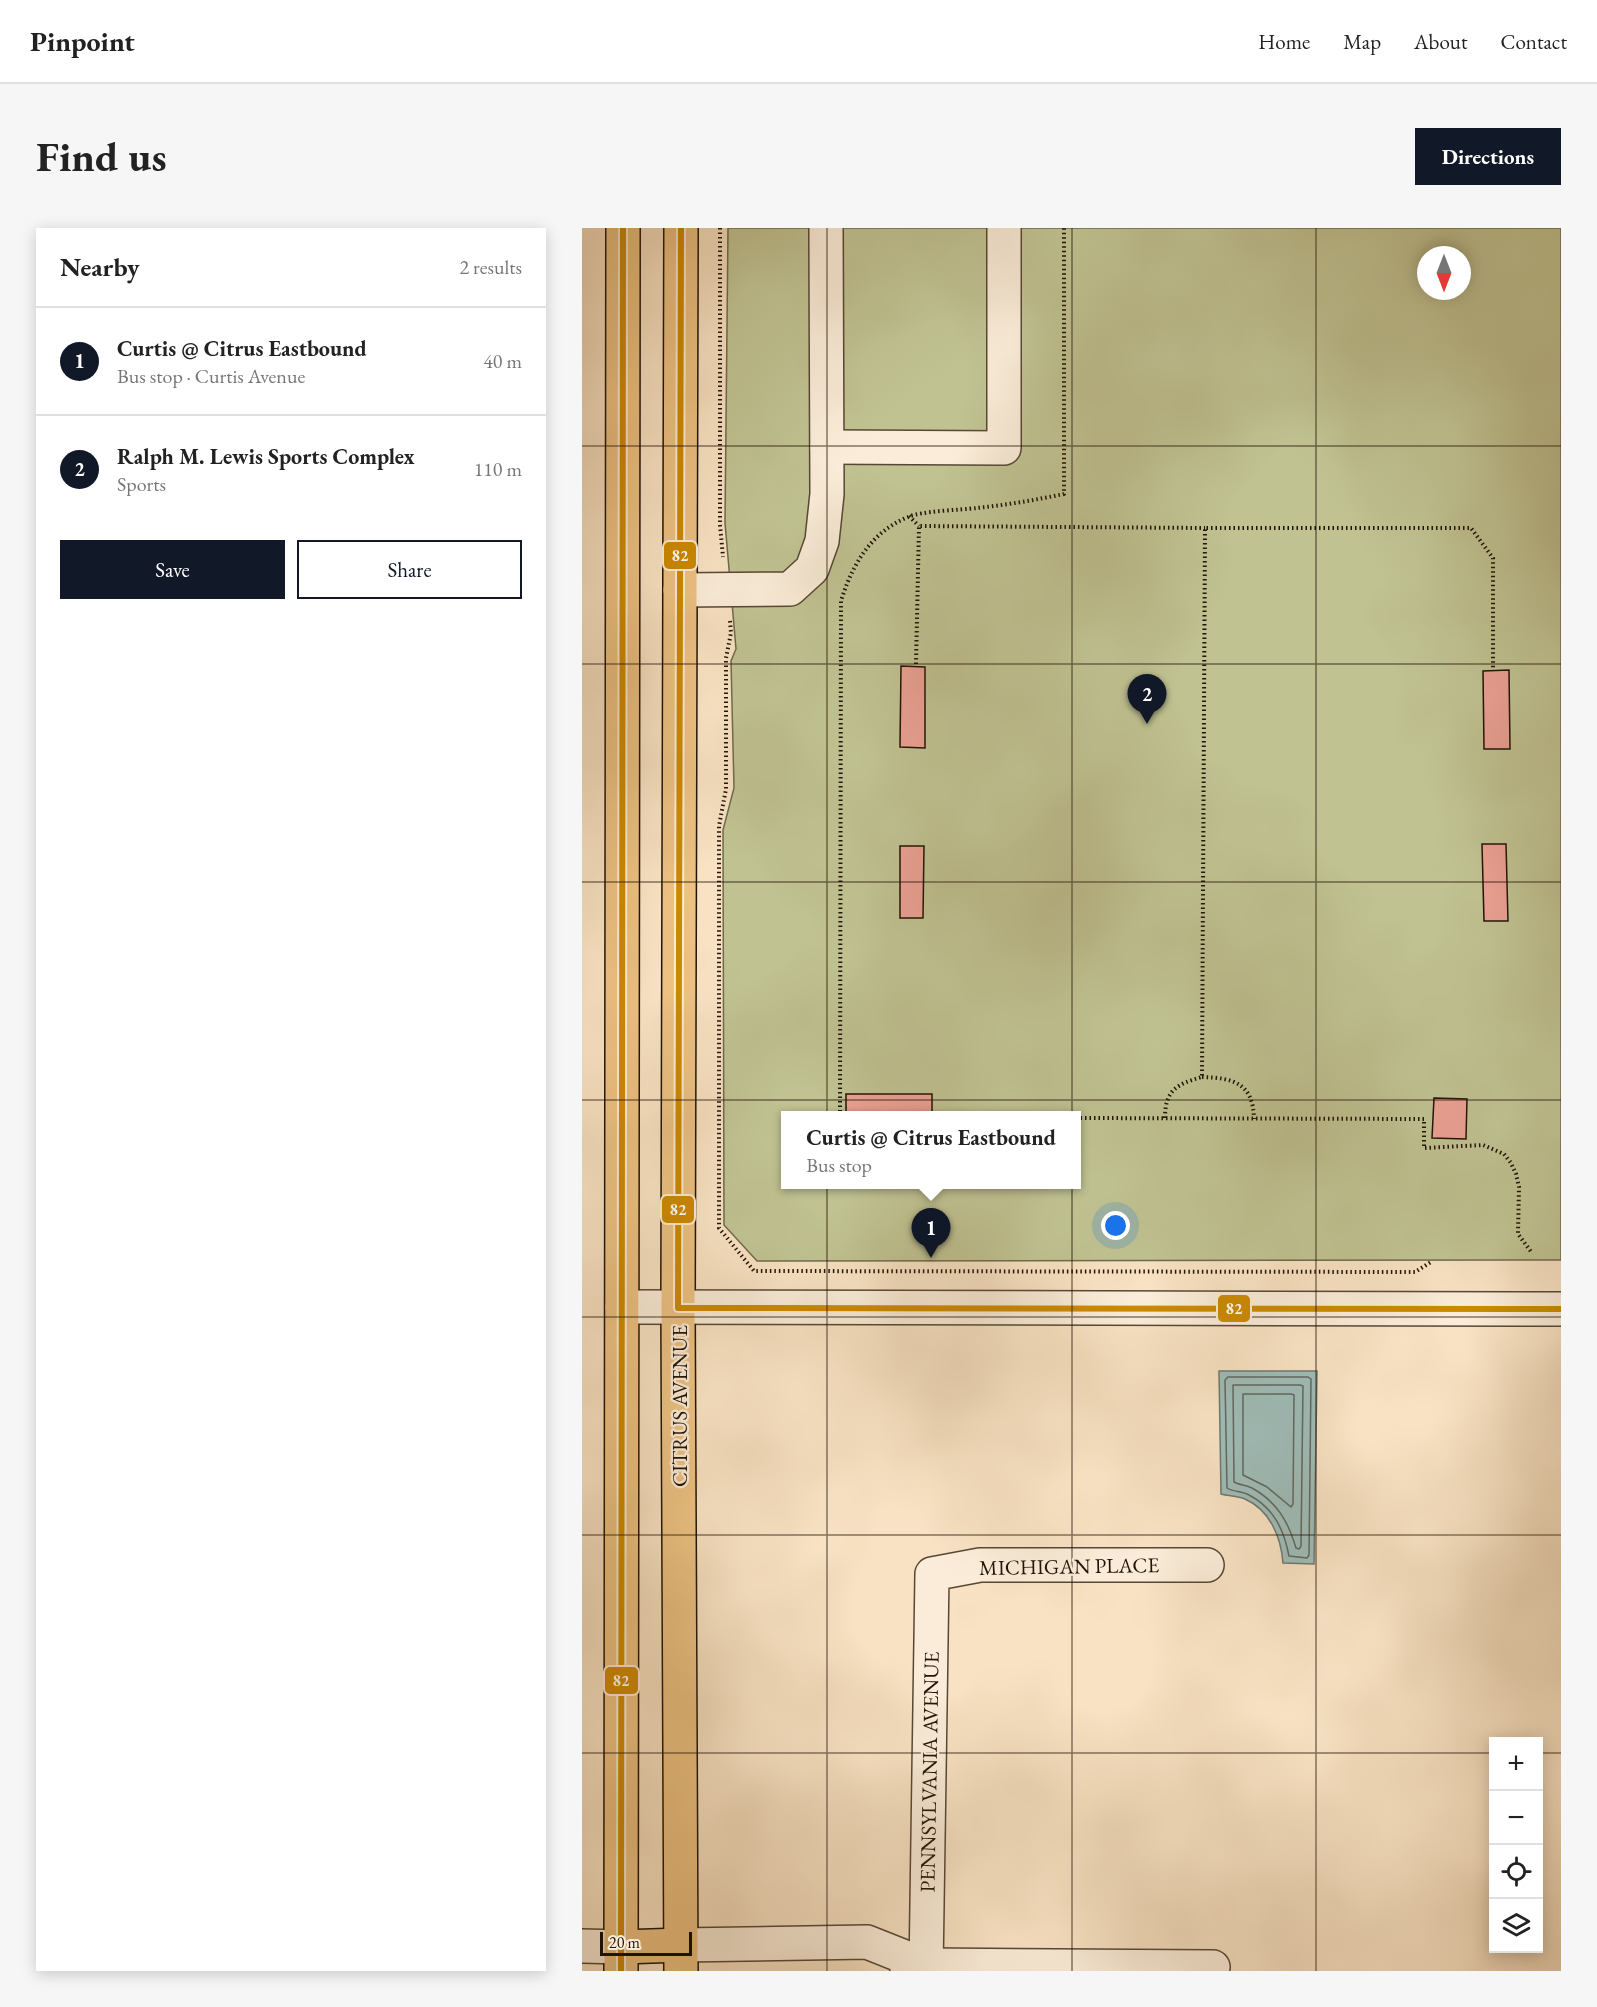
<!DOCTYPE html>
<meta charset="utf-8">
<style>
:root{--surface:#fff;--page:#f6f6f6;--text:#222;--muted:#767676;--line:#e0e0e0;--accent:#111827}
body{margin:0;font-family:"EB Garamond",serif;background:var(--page);color:var(--text)}
.controls{position:absolute;right:18px;bottom:18px;display:grid;overflow:hidden;border-radius:0px;box-shadow:0 3px 15px #0003}
.controls button{width:54px;height:54px;display:grid;place-items:center;padding:0;border:0;border-bottom:2px solid var(--line);background:var(--surface);color:var(--text);font:30px sans-serif}
.compass{position:absolute;left:835px;top:18px;width:54px;height:54px;border-radius:50%;background:var(--surface);box-shadow:0 3px 15px #0003;rotate:180deg}
.scale{position:absolute;left:18px;bottom:15px;width:92px;box-sizing:border-box;padding-left:6px;border:3px solid #211305;border-top:0;font-size:16px;line-height:21px;white-space:nowrap;color:#211305;-webkit-text-stroke:4px #faecd8;paint-order:stroke}
.you{position:absolute;left:534px;top:998px;width:21px;height:21px;margin:-15px;border:4px solid #fff;border-radius:50%;background:#1a73e8;box-shadow:0 0 0 9px #1a73e833}
.badge{display:grid;place-items:center;width:39px;height:39px;border-radius:50%;background:var(--accent);color:#fff;font-size:20px;font-weight:700}
.pin{position:absolute;translate:-50% -50px;filter:drop-shadow(0 2px 3px #0008)}
.pin::after{content:'';position:absolute;top:32px;width:21px;height:18px;background:inherit;clip-path:polygon(0 0,100% 0,50% 100%)}
.popup{position:absolute;left:199px;top:883px;width:300px;height:78px;box-sizing:border-box;display:grid;place-content:center;border-radius:0px;background:var(--surface);filter:drop-shadow(0 2px 4px #0005);font-size:20px;white-space:nowrap;color:var(--muted)}
.popup b{font-size:22px;color:var(--text)}
.popup::after{content:'';position:absolute;left:50%;top:100%;margin-left:-12px;border:12px solid transparent;border-top-color:var(--surface)}
.list{margin:0;padding:0;list-style:none}
h2{display:flex;justify-content:space-between;align-items:center;height:78px;margin:0;padding:0 24px;font-size:26px}
h2 small{font-size:20px;font-weight:400;color:var(--muted)}
.list li{display:grid;grid-template-columns:39px 1fr auto;gap:18px;align-items:center;box-sizing:border-box;height:108px;padding:0 24px;border-top:2px solid var(--line)}
.list b{display:block;font-size:22px;white-space:nowrap}
.list p{margin:0;font-size:20px;white-space:nowrap;color:var(--muted)}
.list em{font-size:20px;font-style:normal;color:var(--muted)}
.actions{display:flex;gap:12px;padding:18px 24px}
.actions a{flex:1;padding:14px 0;border:2px solid var(--accent);border-radius:0px;text-align:center;font-size:21px;color:var(--accent)}
.actions .main{background:var(--accent);color:#fff}
.icon{flex:none;width:33px;height:33px;fill:none;stroke:currentColor;stroke-width:2;stroke-linecap:round;stroke-linejoin:round}
.map{position:relative;flex:none;width:979px;height:1743px;overflow:hidden;border-radius:0px}
header{display:flex;align-items:center;gap:36px;box-sizing:border-box;height:84px;padding:0 30px;background:var(--surface);border-bottom:2px solid var(--line)}
header strong{font-size:28px}
nav{display:flex;gap:33px;margin-inline-start:auto;font-size:21px}
.intro{display:flex;align-items:center;justify-content:space-between;box-sizing:border-box;height:144px;padding:0 36px}
h1{margin:0;font-size:42px}
.button{padding:15px 27px;border-radius:0px;background:var(--accent);color:#fff;font-size:21px;font-weight:700}
main{display:flex;gap:36px;padding:0 36px}
aside{flex:1;background:var(--surface);border-radius:0px;box-shadow:0 3px 15px #0003}
.map>svg:first-child{display:block}
</style>
<header>
<strong>Pinpoint</strong>
<nav><a>Home</a><a>Map</a><a>About</a><a>Contact</a></nav>
</header>
<div class="intro"><h1>Find us</h1><a class="button">Directions</a></div>
<main>
<aside>
<h2>Nearby<small>2 results</small></h2>
<ul class="list">
<li><span class="badge">1</span><div><b>Curtis @ Citrus Eastbound</b><p>Bus stop · Curtis Avenue</p></div><em>40 m</em></li>
<li><span class="badge">2</span><div><b>Ralph M. Lewis Sports Complex</b><p>Sports</p></div><em>110 m</em></li>
</ul>
<div class="actions"><a class="main">Save</a><a>Share</a></div>
</aside>
<div class="map">
<svg width="979" height="1743" viewBox="0 0 979 1743">
<rect width="100%" height="100%" fill="#f8e2c3"/>
<filter id="stains"><feTurbulence type="fractalNoise" baseFrequency=".00333" numOctaves="4"/><feColorMatrix values="0 0 0 0 .2 0 0 0 0 .09 0 0 0 0 .02 0 0 0 .5 -.17"/></filter>
<radialGradient id="worn" r=".72"><stop offset=".6" stop-color="#630" stop-opacity="0"/><stop offset="1" stop-color="#630" stop-opacity=".3"/></radialGradient>
<path fill="#c0c292" stroke="#706a4c" stroke-width="1.5" fill-rule="evenodd" d="M 146,0 L 979,0 L 979,1032 L 175,1033 L 142,997 L 141,602 L 152,560 L 149,433 L 154,421 L 143,295 ZM 844,27 L 880,27 L 880,63 L 844,63 ZM 204,888 L 494,888 L 494,956 L 204,956 Z"/>
<path fill="#9fbdb9" stroke="#6d7971" stroke-width="1.5" d="M 637,1143 L 735,1143 L 732,1336 L 701,1335 C 699,1309 688,1282 663,1271 C 655,1268 646,1268 639,1266 Z"/>
<g fill="none" stroke-linecap="round" stroke-linejoin="round">
<g stroke="#60685f" stroke-width="1.5">
<path d="M 646,1149 L 726,1149 L 729,1151 L 727,1327 L 725,1330 L 707,1328 C 702,1302 692,1280 667,1267 C 660,1263 651,1264 645,1260 L 643,1152 Z"/>
<path d="M 651,1157 L 718,1157 L 721,1158 L 719,1318 L 717,1321 L 714,1320 C 706,1293 695,1274 670,1260 C 664,1257 657,1257 652,1254 Z"/>
<polygon points="661,1166 709,1166 712,1167 711,1276 709,1279 685,1259 661,1247"/>
</g>
</g>
<g fill="#eba194" stroke="#211305" stroke-width="1.5">
<polygon points="319,438 343,439 343,520 318,519"/>
<polygon points="927,442 928,521 902,521 901,443"/>
<polygon points="900,616 924,616 926,693 902,693"/>
<polygon points="318,618 342,618 341,690 318,690"/>
<rect x="264" y="866" width="86" height="22"/>
<polygon points="852,870 885,871 884,911 850,910"/>
</g>
<g fill="none" stroke-linecap="round" stroke-linejoin="round">
<g stroke="#574734" stroke-width="36">
<g id="minor">
<polyline points="245,219 422,220 422,0"/>
<polyline points="98,362 208,361 230,341 240,313 245,266 244,0"/>
<polyline points="40,1079 979,1081"/>
<polyline points="99,1717 285,1714 343,1737 325,1743"/>
<polyline points="0,1718 40,1719"/>
<polyline points="343,1737 631,1739"/>
<polyline points="344,1743 350,1346 398,1337 625,1337"/>
</g>
</g>
<g stroke="#211305" stroke-width="36">
<g id="major">
<polyline points="99,0 96,1080 99,1743"/>
<polyline points="40,1719 99,1717"/>
<polyline points="39,1743 41,0"/>
</g>
</g>
<g stroke="#211305" stroke-width="4" stroke-dasharray="1.5 3" stroke-linecap="butt">
<polyline points="138,0 138,297 141,329"/>
<polyline points="327,288 337,298"/>
<polyline points="148,393 149,405 144,430 144,561 137,598 137,1000 172,1043 833,1044 849,1034"/>
<polyline points="334,436 337,298 623,300"/>
<path d="M 620,849 C 652,850 671,855 672,891"/>
<path d="M 258,888 L 259,373 C 270,337 289,304 326,289 C 339,283 378,282 395,280 C 424,277 453,272 482,266 L 482,0"/>
<polyline points="494,890 842,891 842,920 901,917 922,926 929,935 934,946 937,959 936,1006 950,1025"/>
<path d="M 583,890 C 583,862 595,856 620,849 L 623,300 L 889,300 L 911,330 L 911,440"/>
</g>
<use href="#minor" stroke="#faecd8" stroke-width="33"/>
<use href="#major" stroke="#ecc182" stroke-width="33"/>
<g stroke="#faecd8" stroke-width="10">
<g id="bus-1">
<polyline points="99,0 96,1080 979,1081"/>
<polyline points="39,1743 41,0"/>
</g>
</g>
<use href="#bus-1" stroke="#cc8901" stroke-width="6"/>
</g>
<path fill="none" stroke="#211305" stroke-width="1.5" stroke-opacity="0.55" d="M 245,0 L 245,1743M 490,0 L 490,1743M 734,0 L 734,1743M 0,218 L 979,218M 0,436 L 979,436M 0,654 L 979,654M 0,872 L 979,872M 0,1089 L 979,1089M 0,1307 L 979,1307M 0,1525 L 912,1525M 957,1525 L 979,1525"/>
<g text-anchor="middle" dominant-baseline="central" stroke-width="4.5" stroke-linejoin="round" paint-order="stroke">
<g font-size="21" fill="#211305" stroke="#faecd8">
<text transform="translate(97 1178) rotate(-90)">CITRUS AVENUE</text>
<text transform="translate(487 1338) rotate(-1)">MICHIGAN PLACE</text>
<text transform="translate(347 1544) rotate(-89)">PENNSYLVANIA AVENUE</text>
</g>
</g>
<g stroke="#faecd8" stroke-width="2">
<rect x="81" y="313" width="34" height="29" rx="6" fill="#cc8901"/>
<rect x="79" y="967" width="34" height="29" rx="6" fill="#cc8901"/>
<rect x="635" y="1066" width="34" height="29" rx="6" fill="#cc8901"/>
<rect x="22" y="1438" width="35" height="29" rx="6" fill="#cc8901"/>
</g>
<g font-size="16" text-anchor="middle" font-weight="bold" fill="#fff">
<text x="98" y="333">82</text>
<text x="96" y="987">82</text>
<text x="652" y="1086">82</text>
<text x="39" y="1458">82</text>
</g>
<rect width="100%" height="100%" filter="url(#stains)"/>
<rect width="100%" height="100%" fill="url(#worn)"/>
</svg>
<div class="controls">
<button>+</button>
<button>−</button>
<button><svg class="icon" aria-label="locate" viewBox="0 0 24 24"><circle cx="12" cy="12" r="6"/><path d="M12 2v4M12 18v4M2 12h4M18 12h4"/></svg></button>
<button><svg class="icon" aria-label="layers" viewBox="0 0 24 24"><path d="M12 4l9 5-9 5-9-5zM3 14l9 5 9-5"/></svg></button>
</div>
<svg class="compass" viewBox="-18 -18 36 36"><path d="M0-13l5 13h-10z" fill="#e53935"/><path d="M0 13l5-13h-10z" fill="#767676"/></svg>
<div class="scale">20 m</div>
<div class="you"></div>
<div class="pin badge" style="left:349px;top:1030px">1</div>
<div class="popup"><b>Curtis @ Citrus Eastbound</b>Bus stop</div>
<div class="pin badge" style="left:565px;top:496px">2</div>
</div>
</main>
